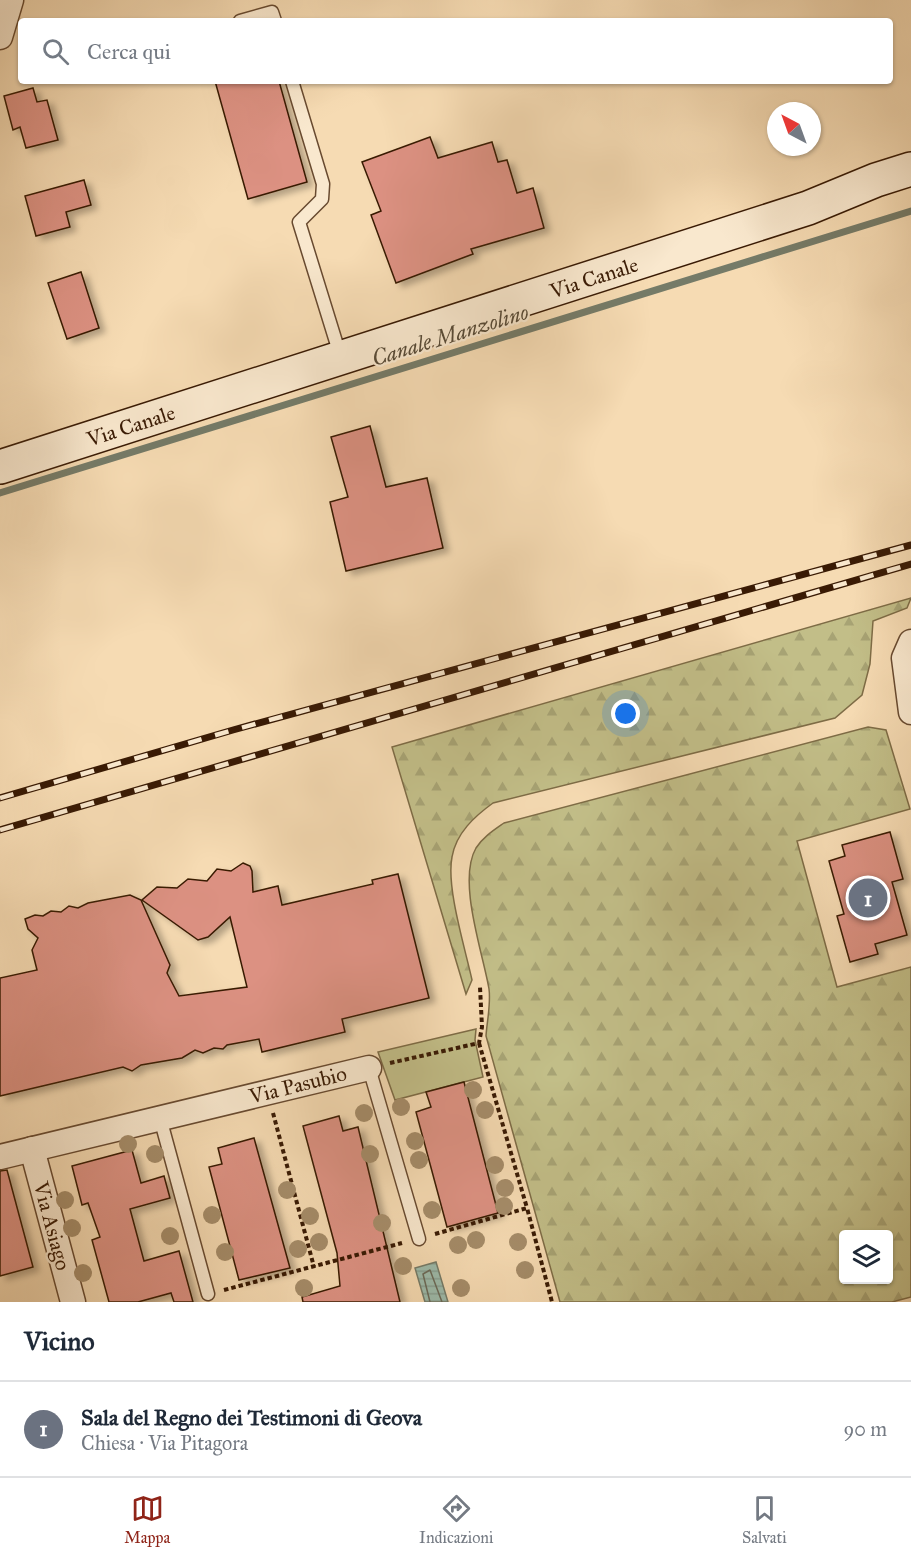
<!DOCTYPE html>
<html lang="it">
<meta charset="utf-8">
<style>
:root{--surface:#fff;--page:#f6f6f7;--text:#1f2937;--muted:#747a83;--line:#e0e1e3;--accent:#8f2418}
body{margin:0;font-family:"IM FELL Great Primer",serif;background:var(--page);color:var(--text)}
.controls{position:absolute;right:18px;bottom:18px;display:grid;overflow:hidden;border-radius:6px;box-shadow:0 2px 4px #0004}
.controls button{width:54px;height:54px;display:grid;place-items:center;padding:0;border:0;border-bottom:2px solid var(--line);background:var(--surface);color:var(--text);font:30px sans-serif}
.compass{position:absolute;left:767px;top:102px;width:54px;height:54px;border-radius:50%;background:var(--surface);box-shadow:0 2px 4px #0004;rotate:319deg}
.you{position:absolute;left:626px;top:714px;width:21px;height:21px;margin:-15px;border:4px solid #fff;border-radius:50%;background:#1a73e8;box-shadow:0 0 0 9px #1a73e833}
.badge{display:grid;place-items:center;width:39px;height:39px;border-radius:50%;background:var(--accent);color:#fff;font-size:20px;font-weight:700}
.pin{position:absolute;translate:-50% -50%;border:3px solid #fff;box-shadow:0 2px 6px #0006}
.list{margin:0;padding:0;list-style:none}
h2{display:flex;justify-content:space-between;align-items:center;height:78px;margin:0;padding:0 24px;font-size:26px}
h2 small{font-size:20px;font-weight:400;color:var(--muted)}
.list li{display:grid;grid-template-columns:39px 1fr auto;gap:18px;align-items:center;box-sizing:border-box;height:96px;padding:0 24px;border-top:2px solid var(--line)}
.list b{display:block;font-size:22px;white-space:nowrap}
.list p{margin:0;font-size:20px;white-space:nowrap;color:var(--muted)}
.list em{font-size:20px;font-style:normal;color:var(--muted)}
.icon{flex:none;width:33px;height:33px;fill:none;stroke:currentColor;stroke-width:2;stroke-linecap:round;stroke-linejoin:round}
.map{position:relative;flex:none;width:911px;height:1302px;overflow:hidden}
.search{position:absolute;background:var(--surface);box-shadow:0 2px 4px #0004;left:18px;right:18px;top:18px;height:66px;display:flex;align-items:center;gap:15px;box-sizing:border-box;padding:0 21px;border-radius:6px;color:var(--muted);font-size:22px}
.sheet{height:174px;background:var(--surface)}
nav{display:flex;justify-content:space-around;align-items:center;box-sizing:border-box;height:84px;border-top:2px solid var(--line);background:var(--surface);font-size:16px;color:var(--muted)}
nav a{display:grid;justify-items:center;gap:3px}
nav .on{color:var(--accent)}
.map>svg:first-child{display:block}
</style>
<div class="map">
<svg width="911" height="1302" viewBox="0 0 911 1302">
<defs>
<pattern id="forest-firs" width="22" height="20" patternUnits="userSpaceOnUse" patternTransform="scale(1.5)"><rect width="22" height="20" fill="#c2be88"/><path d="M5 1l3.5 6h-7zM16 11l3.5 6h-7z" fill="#a7a374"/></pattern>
<pattern id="water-rules" width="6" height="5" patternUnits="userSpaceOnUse" patternTransform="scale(1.5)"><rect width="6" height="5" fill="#9dbbab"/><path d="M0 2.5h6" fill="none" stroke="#88a092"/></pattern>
<filter id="shadow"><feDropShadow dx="6" dy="4" stdDeviation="3" flood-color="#0004"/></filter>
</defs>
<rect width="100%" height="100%" fill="#f6dbb3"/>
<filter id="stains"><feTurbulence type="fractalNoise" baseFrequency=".00333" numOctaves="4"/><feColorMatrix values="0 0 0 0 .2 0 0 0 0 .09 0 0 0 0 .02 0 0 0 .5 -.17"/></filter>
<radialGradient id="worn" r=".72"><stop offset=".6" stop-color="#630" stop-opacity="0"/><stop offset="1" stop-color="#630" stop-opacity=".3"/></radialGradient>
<polygon fill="#c2be88" stroke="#7e6c46" stroke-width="1.5" points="476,1029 475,1040 483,1077 395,1100 378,1052"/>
<g fill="url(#forest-firs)" stroke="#7e6c46" stroke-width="1.5" fill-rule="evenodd">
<path d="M 911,598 L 907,608 L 873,621 L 870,664 L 862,695 L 835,718 L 493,803 C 475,816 456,833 452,857 C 446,887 465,948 472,980 L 466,994 L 392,747 Z"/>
<path d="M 868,727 L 886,730 L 910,809 L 797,841 L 837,987 L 911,967 L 911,1297 L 892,1302 L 560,1302 L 486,1036 C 487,1021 491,1004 489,989 C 483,953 457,881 476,848 C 483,837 494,830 504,823 ZM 844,1234 L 888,1234 L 888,1280 L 844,1280 Z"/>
</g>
<polygon fill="url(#water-rules)" stroke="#757b68" stroke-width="1.5" points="436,1262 448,1302 425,1302 415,1268"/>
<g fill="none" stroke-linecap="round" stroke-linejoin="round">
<polyline stroke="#6b6a58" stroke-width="1.5" points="430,1302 423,1274 430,1270 442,1302"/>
<polyline stroke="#757b68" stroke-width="7" points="0,493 911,211"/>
</g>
<g fill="#dc9182" stroke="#391a04" stroke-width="1.5" filter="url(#shadow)">
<polygon points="215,81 279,81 307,182 248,199"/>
<polygon points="33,88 37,102 47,100 58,140 26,148 20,127 13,130 4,96"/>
<polygon points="430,137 438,158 492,142 498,162 507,160 517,193 533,188 544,228 471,249 473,254 396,283 371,215 381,211 362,162"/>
<polygon points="84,180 91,205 66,212 70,227 36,236 25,196"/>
<polygon points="81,272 99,328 67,339 48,283"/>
<polygon points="370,426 386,487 427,478 443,548 346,571 330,502 348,497 331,437"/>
<polygon points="890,832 903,879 892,882 907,935 875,944 878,954 850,962 837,916 844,914 829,861 845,856 842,845"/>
<polygon points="243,863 250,866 252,871 253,892 278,886 282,905 373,884 372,880 398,874 429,998 342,1019 345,1032 262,1052 259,1039 227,1045 223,1049 214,1048 203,1053 195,1050 182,1058 141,1065 132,1071 123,1067 0,1096 0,978 37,970 32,950 38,938 28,929 25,919 35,915 43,916 51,911 61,912 69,906 78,908 88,903 130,895 141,900 170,965 167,973 179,996 247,987 230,917 208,937 198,940 142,900 157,887 177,888 188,879 207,881 217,869 231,871"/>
<polygon points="464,1082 498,1213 447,1227 416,1112 431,1107 426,1092"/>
<polygon points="339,1116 343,1131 358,1127 400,1302 303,1302 302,1297 340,1286 337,1253 303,1126"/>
<polygon points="254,1138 290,1268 239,1280 209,1167 222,1164 218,1148"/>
<polygon points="132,1150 141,1183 164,1176 170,1198 130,1209 144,1261 179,1251 193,1302 174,1302 171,1293 138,1302 109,1302 92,1240 100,1237 88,1203 82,1205 72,1166"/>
<polygon points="7,1170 33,1267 0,1276 0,1171"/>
</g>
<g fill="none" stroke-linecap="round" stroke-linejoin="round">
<g stroke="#684a30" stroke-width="15">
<g id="lane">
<polyline points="240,21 272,12 275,21"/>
<polyline points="292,81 323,184 322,199 299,222 341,358"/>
<polyline points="369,1068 419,1239"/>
<polyline points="160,1118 208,1294"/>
</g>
</g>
<g stroke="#684a30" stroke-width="27">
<g id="street">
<polyline points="0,37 11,0"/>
<polyline points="911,642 904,658 911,712"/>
<polyline points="32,1149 73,1302"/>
<polyline points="0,1157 369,1068"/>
</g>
</g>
<g stroke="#391a04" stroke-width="36">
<polyline id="secondary" points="0,467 808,208 876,180 911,169"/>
</g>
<g stroke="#391a04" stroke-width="4" stroke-dasharray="4.5 3" stroke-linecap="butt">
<polyline points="479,1043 527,1208"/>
<polyline points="390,1063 479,1043 482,1027 480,987"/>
<polyline points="273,1113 314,1267"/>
<polyline points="435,1234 527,1208 552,1302"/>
<polyline points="224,1290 402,1243"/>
</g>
<use href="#lane" stroke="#f9e8ce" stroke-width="12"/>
<use href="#street" stroke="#f9e8ce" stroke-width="24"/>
<use href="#secondary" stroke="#f9e8ce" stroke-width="33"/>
<g stroke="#391a04" stroke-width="7">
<g id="rail">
<polyline points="0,798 233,730 911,545"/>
<polyline points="0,830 911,564"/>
</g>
</g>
<use href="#rail" stroke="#f9e8ce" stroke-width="4.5" stroke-dasharray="14" stroke-linecap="butt"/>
</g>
<g fill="#a58c69">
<circle cx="473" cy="1090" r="9"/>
<circle cx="401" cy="1107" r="9"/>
<circle cx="485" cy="1110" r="9"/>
<circle cx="364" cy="1113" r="9"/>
<circle cx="415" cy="1141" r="9"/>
<circle cx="128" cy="1144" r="9"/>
<circle cx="155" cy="1154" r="9"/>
<circle cx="370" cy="1154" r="9"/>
<circle cx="419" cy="1160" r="9"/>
<circle cx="495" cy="1165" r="9"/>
<circle cx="505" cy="1188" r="9"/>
<circle cx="287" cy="1190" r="9"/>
<circle cx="65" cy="1200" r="9"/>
<circle cx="504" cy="1206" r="9"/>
<circle cx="432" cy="1210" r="9"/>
<circle cx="212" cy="1215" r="9"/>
<circle cx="310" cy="1216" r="9"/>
<circle cx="382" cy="1223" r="9"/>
<circle cx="72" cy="1228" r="9"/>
<circle cx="170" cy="1236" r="9"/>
<circle cx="476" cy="1240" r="9"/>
<circle cx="319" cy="1242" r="9"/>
<circle cx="518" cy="1242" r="9"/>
<circle cx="458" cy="1245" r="9"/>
<circle cx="298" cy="1249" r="9"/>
<circle cx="225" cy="1252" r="9"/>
<circle cx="403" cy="1266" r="9"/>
<circle cx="525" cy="1270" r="9"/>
<circle cx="83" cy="1273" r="9"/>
<circle cx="304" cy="1288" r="9"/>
<circle cx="461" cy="1288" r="9"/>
</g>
<g text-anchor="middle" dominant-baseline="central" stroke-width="4.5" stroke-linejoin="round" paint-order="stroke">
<g font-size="21" fill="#391a04" stroke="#f9e8ce">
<text transform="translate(594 278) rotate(-18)">Via Canale</text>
<text transform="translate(131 426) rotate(-18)">Via Canale</text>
<text transform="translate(298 1085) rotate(-14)">Via Pasubio</text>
<text transform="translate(52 1226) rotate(75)">Via Asiago</text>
</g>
<g font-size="22" font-style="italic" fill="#574a36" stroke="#f9e8ce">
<text transform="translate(450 335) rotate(-17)">Canale Manzolino</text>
</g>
</g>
<rect width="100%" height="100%" filter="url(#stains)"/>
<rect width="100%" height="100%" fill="url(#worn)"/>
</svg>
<div class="controls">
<button><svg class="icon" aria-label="layers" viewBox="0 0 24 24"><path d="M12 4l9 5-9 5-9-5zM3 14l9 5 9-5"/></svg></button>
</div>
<svg class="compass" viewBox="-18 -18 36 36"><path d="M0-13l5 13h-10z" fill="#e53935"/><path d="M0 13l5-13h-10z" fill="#747a83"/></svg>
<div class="you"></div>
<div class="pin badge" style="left:868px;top:898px;background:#6b7280">1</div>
<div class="search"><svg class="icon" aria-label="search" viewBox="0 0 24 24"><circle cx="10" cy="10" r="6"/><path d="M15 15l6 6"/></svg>Cerca qui</div>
</div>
<section class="sheet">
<h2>Vicino<small></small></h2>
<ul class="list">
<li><span class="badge" style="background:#6b7280">1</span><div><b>Sala del Regno dei Testimoni di Geova</b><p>Chiesa · Via Pitagora</p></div><em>90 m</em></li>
</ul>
</section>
<nav>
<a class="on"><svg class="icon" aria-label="map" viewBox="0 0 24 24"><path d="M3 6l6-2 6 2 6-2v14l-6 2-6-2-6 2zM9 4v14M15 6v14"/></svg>Mappa</a>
<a><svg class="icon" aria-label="directions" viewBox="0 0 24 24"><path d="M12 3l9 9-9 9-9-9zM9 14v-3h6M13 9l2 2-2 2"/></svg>Indicazioni</a>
<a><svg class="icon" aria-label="saved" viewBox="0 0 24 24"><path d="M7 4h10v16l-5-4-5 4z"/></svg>Salvati</a>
</nav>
